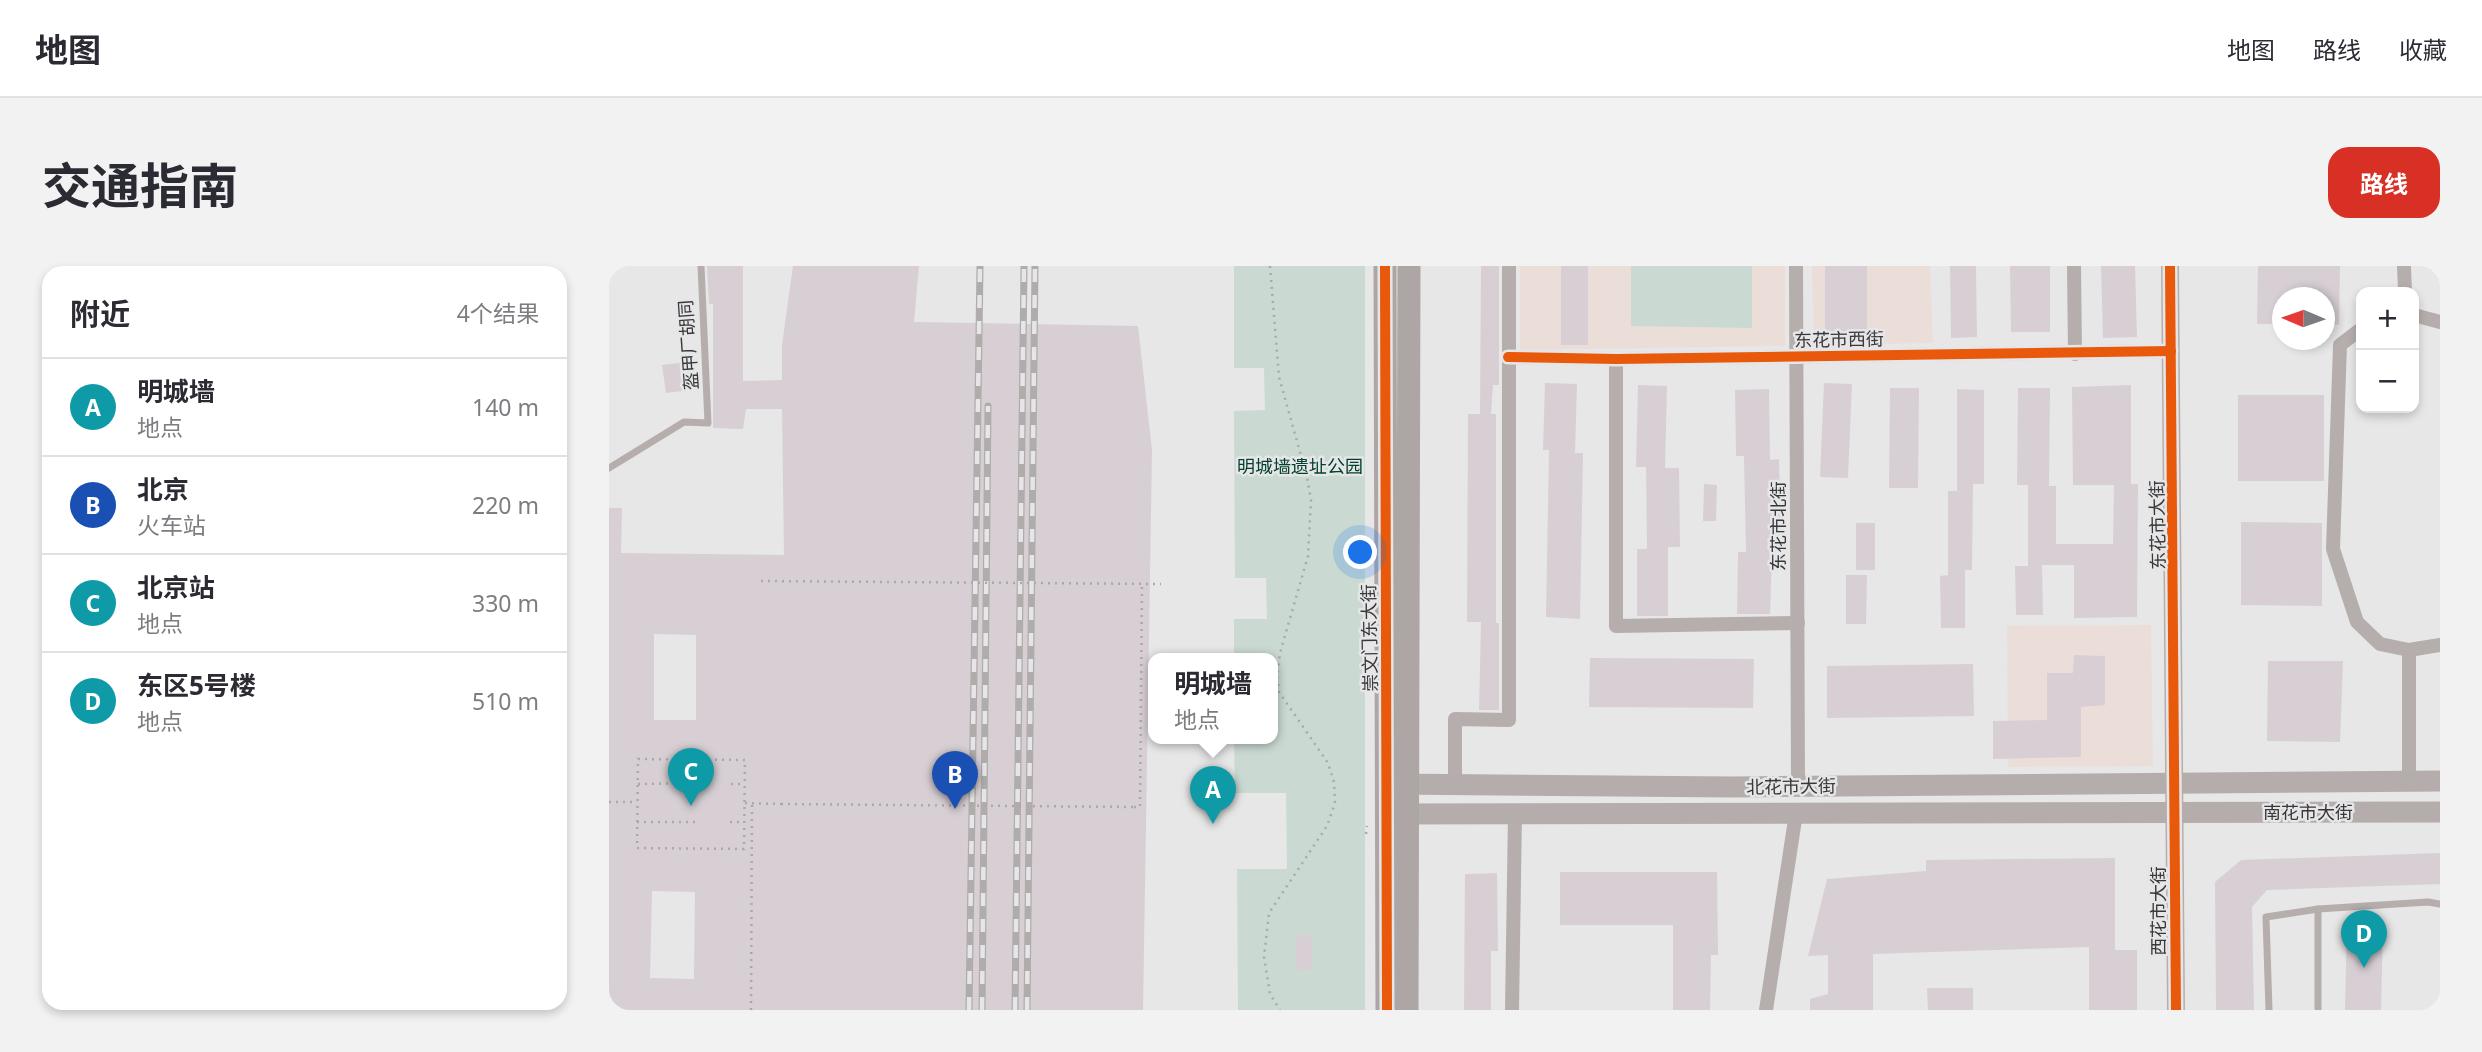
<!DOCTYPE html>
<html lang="zh">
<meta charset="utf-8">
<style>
:root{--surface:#fff;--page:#f2f2f3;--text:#2b2b33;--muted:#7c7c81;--line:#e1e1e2;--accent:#d93025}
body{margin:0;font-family:"Noto Sans","Noto Sans SC",sans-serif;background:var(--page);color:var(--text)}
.controls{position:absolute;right:21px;top:21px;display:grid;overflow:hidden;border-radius:14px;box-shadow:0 4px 10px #0003}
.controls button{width:63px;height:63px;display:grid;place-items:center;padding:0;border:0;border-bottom:2px solid var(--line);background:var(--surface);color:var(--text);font:35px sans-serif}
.compass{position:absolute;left:1663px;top:21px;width:63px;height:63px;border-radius:50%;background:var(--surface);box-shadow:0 4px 10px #0003;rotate:272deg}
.you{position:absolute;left:752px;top:287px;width:24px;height:24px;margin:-18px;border:5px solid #fff;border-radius:50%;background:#1a73e8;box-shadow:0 0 0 10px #1a73e833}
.badge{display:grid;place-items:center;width:46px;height:46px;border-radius:50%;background:var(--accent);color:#fff;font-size:23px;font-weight:700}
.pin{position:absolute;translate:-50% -58px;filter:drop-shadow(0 2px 4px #0008)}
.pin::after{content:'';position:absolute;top:37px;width:24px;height:21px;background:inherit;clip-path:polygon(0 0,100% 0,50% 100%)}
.popup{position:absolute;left:539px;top:387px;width:130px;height:91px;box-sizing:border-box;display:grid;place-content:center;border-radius:14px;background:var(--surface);filter:drop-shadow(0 2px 5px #0005);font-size:23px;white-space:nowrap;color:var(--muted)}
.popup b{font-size:26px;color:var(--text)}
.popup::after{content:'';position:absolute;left:50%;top:100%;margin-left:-14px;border:14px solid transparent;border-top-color:var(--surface)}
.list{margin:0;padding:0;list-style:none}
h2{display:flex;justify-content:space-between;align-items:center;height:91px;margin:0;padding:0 28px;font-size:30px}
h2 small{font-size:23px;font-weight:400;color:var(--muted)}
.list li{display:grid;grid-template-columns:46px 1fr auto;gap:21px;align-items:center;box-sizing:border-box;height:98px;padding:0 28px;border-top:2px solid var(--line)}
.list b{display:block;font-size:26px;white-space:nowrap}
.list p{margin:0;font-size:23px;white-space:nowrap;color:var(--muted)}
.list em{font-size:23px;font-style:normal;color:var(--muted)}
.map{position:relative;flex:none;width:1831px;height:744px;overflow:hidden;border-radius:21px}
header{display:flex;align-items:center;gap:42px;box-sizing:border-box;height:98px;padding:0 35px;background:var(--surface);border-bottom:2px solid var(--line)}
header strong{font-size:33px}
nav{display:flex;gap:38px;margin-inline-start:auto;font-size:24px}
.intro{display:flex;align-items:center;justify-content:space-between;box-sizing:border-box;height:168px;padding:0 42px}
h1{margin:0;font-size:49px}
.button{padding:18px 32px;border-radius:21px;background:var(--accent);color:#fff;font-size:24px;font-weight:700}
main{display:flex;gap:42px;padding:0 42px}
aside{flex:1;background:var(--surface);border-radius:21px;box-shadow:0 4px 10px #0003}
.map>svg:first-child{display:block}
</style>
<header>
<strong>地图</strong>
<nav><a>地图</a><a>路线</a><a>收藏</a></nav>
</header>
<div class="intro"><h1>交通指南</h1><a class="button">路线</a></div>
<main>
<aside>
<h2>附近<small>4个结果</small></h2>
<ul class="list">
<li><span class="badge" style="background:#0f9aa8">A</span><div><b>明城墙</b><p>地点</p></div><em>140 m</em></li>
<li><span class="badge" style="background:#1a4fb4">B</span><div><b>北京</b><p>火车站</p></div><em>220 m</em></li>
<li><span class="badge" style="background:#0f9aa8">C</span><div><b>北京站</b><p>地点</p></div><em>330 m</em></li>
<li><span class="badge" style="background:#0f9aa8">D</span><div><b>东区5号楼</b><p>地点</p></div><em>510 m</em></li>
</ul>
</aside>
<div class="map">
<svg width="1831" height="744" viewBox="0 0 1831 744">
<rect width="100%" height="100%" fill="#e7e7e7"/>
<g fill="#ebded9">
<polygon points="911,0 1176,0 1176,80 911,84"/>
<polygon points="1203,0 1321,0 1324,77 1205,79"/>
<polygon points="1542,359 1544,500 1399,501 1398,360"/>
</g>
<g fill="#cadad2">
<polygon points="625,0 756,0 756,744 629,744 628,603 678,603 677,527 626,527 625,472 664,472 664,392 625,392 625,353 658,353 657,312 626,312 625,145 656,144 655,102 625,102"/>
<polygon points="1022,0 1143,0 1143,62 1022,60"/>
</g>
<g fill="#d7cfd4" fill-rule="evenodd">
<path d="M 98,0 L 134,0 L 134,115 L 173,114 L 173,79 L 184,0 L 310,0 L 305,56 L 529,60 L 543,184 L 534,744 L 0,744 L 0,242 L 13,242 L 12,287 L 175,289 L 173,143 L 137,143 L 134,163 L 104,162 L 104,38 L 100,38 ZM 45,368 L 87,369 L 87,454 L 45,454 ZM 43,625 L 86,626 L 85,713 L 41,712 Z"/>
<polygon points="872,0 890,0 890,119 884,119 882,148 887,148 887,357 890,357 890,444 870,444 872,356 858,356 859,148 871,148"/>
<rect x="952" y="0" width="27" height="79"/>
<rect x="1216" y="0" width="42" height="67"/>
<polygon points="1341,0 1367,0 1368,71 1342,72"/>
<polygon points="1401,0 1441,0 1441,66 1402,66"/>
<polygon points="1492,0 1526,0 1528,71 1494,72"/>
<polygon points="1649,0 1731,0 1730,59 1716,58 1716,32 1674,32 1674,58 1648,58"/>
<polygon points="79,96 82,124 57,127 53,99"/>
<polygon points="936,117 968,118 966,187 974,187 971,353 937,351 940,184 934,184"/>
<polygon points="1215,117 1243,118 1239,212 1211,211"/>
<polygon points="1029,119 1058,120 1056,202 1070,202 1071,281 1059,281 1059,350 1028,350 1028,283 1038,283 1037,201 1027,201"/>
<polygon points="1522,119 1522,218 1529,218 1528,351 1465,352 1465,299 1433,299 1434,349 1407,349 1406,300 1419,300 1419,219 1408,219 1409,122 1441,122 1440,220 1447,220 1447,278 1504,278 1505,219 1464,219 1463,121"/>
<polygon points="1281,122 1310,122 1309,222 1280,222"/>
<polygon points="1160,123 1161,194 1170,193 1172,285 1163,286 1161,348 1128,348 1129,286 1137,286 1135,190 1127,190 1126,124"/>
<polygon points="1348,123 1375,124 1375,218 1364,218 1363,304 1356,304 1356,362 1332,362 1331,310 1339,309 1339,225 1348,225"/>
<rect x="1629" y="129" width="86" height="86"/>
<polygon points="1095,218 1108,219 1107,255 1094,255"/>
<polygon points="1632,256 1713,257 1713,340 1632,339"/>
<rect x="1247" y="257" width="19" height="47"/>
<polygon points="1237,309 1258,309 1257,358 1237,358"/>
<polygon points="1465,389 1496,390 1496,439 1472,441 1472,491 1384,493 1384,455 1438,454 1438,407 1464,407"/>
<polygon points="981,392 1145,393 1144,442 980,441"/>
<polygon points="1659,395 1734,395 1731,476 1658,475"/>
<polygon points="1364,398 1365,450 1218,452 1218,400"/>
<polygon points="1831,587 1831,618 1658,624 1643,641 1645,744 1607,744 1606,616 1632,594"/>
<polygon points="1506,592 1506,684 1528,684 1528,744 1480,744 1480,681 1264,688 1264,744 1201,744 1201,733 1219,728 1219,689 1199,690 1218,613 1317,605 1317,594"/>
<polygon points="951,606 1108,606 1109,689 1102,689 1101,744 1064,744 1064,659 951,659"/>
<polygon points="888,607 889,685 882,685 882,744 855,744 856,608"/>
<polygon points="1738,659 1774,659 1772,744 1736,744"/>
<polygon points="687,669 704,669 703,704 687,703"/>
<polygon points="1318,722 1364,722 1364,744 1319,744"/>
</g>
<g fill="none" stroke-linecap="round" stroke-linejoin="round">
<g stroke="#aca8a7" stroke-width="2.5" stroke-dasharray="2 5" stroke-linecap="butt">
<polyline points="661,0 670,111 698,211 702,234 699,290 671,387 668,410 670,426 719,497 725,516 726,537 718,560 660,647 655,691 661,728 671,744"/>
<polygon points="29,493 136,494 135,583 28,582"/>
<polyline points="29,518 88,517"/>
<polyline points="122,518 136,518"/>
<polyline points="0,536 28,536"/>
<polyline points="136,537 172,538"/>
<polyline points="525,541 531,541 533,317"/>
<polyline points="28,556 87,556"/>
<polyline points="121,556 135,556"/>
<polyline points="757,568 758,560"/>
<polyline points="142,744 143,538"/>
</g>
<g stroke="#b5aeac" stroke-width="7">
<polyline points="0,202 75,156 99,157 92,0"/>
<polyline points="1660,744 1657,651 1709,643 1819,636 1831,638"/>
<polyline points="1709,744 1709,643"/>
</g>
<g stroke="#b5aeac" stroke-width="14">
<polyline points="1187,0 1189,520"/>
<polyline points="1465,0 1466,88"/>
<polyline points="1795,0 1796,26"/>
<polyline points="1805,49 1831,56"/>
<polyline points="1752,63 1731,79 1724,283 1748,356 1771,378 1800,384 1831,379"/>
<polyline points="899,91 1007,93 1562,85"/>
<polyline points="1007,93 1007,360 1189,357"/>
<polyline points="1800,384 1800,515"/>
<polyline points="846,516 846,453 900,454 900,0"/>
<polyline points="903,744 906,547"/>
<polyline points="1157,744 1187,547"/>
</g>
<polyline stroke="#b5aeac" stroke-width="18" points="1561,0 1567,744"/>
<g stroke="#b4adac" stroke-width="21">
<polyline points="781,518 1124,521 1831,515"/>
<polyline points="783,548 1831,546"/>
</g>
<g stroke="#ada6a5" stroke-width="23">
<polyline points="776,0 778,744"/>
<polyline points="798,744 800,0"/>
</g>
<g stroke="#afacab" stroke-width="7">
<g id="rail">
<polyline points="360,744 371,0"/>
<polyline points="373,744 379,140"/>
<polyline points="406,744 415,0"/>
<polyline points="418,744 426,0"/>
</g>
</g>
<use href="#rail" stroke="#e6e6e8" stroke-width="4.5" stroke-dasharray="13" stroke-linecap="butt"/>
<g stroke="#aca8a7" stroke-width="2.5" stroke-dasharray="2 5" stroke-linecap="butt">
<polyline points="152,315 552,318"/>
<polyline points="172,538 525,541"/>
</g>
<g stroke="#e6e6e8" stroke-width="15">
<g id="cycleway">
<polyline points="776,0 778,744"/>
<polyline points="1561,0 1567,744"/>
<polyline points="899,91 1007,93 1562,85"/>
</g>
</g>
<use href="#cycleway" stroke="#e8590c" stroke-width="10"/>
</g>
<g text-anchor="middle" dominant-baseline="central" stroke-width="5" stroke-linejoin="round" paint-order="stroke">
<g font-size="18" fill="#383839" stroke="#e6e6e8">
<text transform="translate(1230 73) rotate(-1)">东花市西街</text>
<text transform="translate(79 79) rotate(-94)">盔甲厂胡同</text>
<text transform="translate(1548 259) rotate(-91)">东花市大街</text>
<text transform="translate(1169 260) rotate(-90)">东花市北街</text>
<text transform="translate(760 372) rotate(-91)">崇文门东大街</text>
<text transform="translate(1182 520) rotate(-1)">北花市大街</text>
<text x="1699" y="546">南花市大街</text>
<text transform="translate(1549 645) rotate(-90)">西花市大街</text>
</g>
<g font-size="18" fill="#01412c" stroke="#e6e6e8">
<text x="691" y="200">明城墙遗址公园</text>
</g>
</g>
</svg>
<div class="controls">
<button>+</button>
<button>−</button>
</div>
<svg class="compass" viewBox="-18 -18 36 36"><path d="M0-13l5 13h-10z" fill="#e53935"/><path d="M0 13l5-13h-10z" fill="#7c7c81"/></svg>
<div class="you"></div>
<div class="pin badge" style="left:604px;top:558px;background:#0f9aa8">A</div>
<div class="popup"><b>明城墙</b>地点</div>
<div class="pin badge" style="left:346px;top:543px;background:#1a4fb4">B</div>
<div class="pin badge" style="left:82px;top:540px;background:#0f9aa8">C</div>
<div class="pin badge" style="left:1755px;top:702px;background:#0f9aa8">D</div>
</div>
</main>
